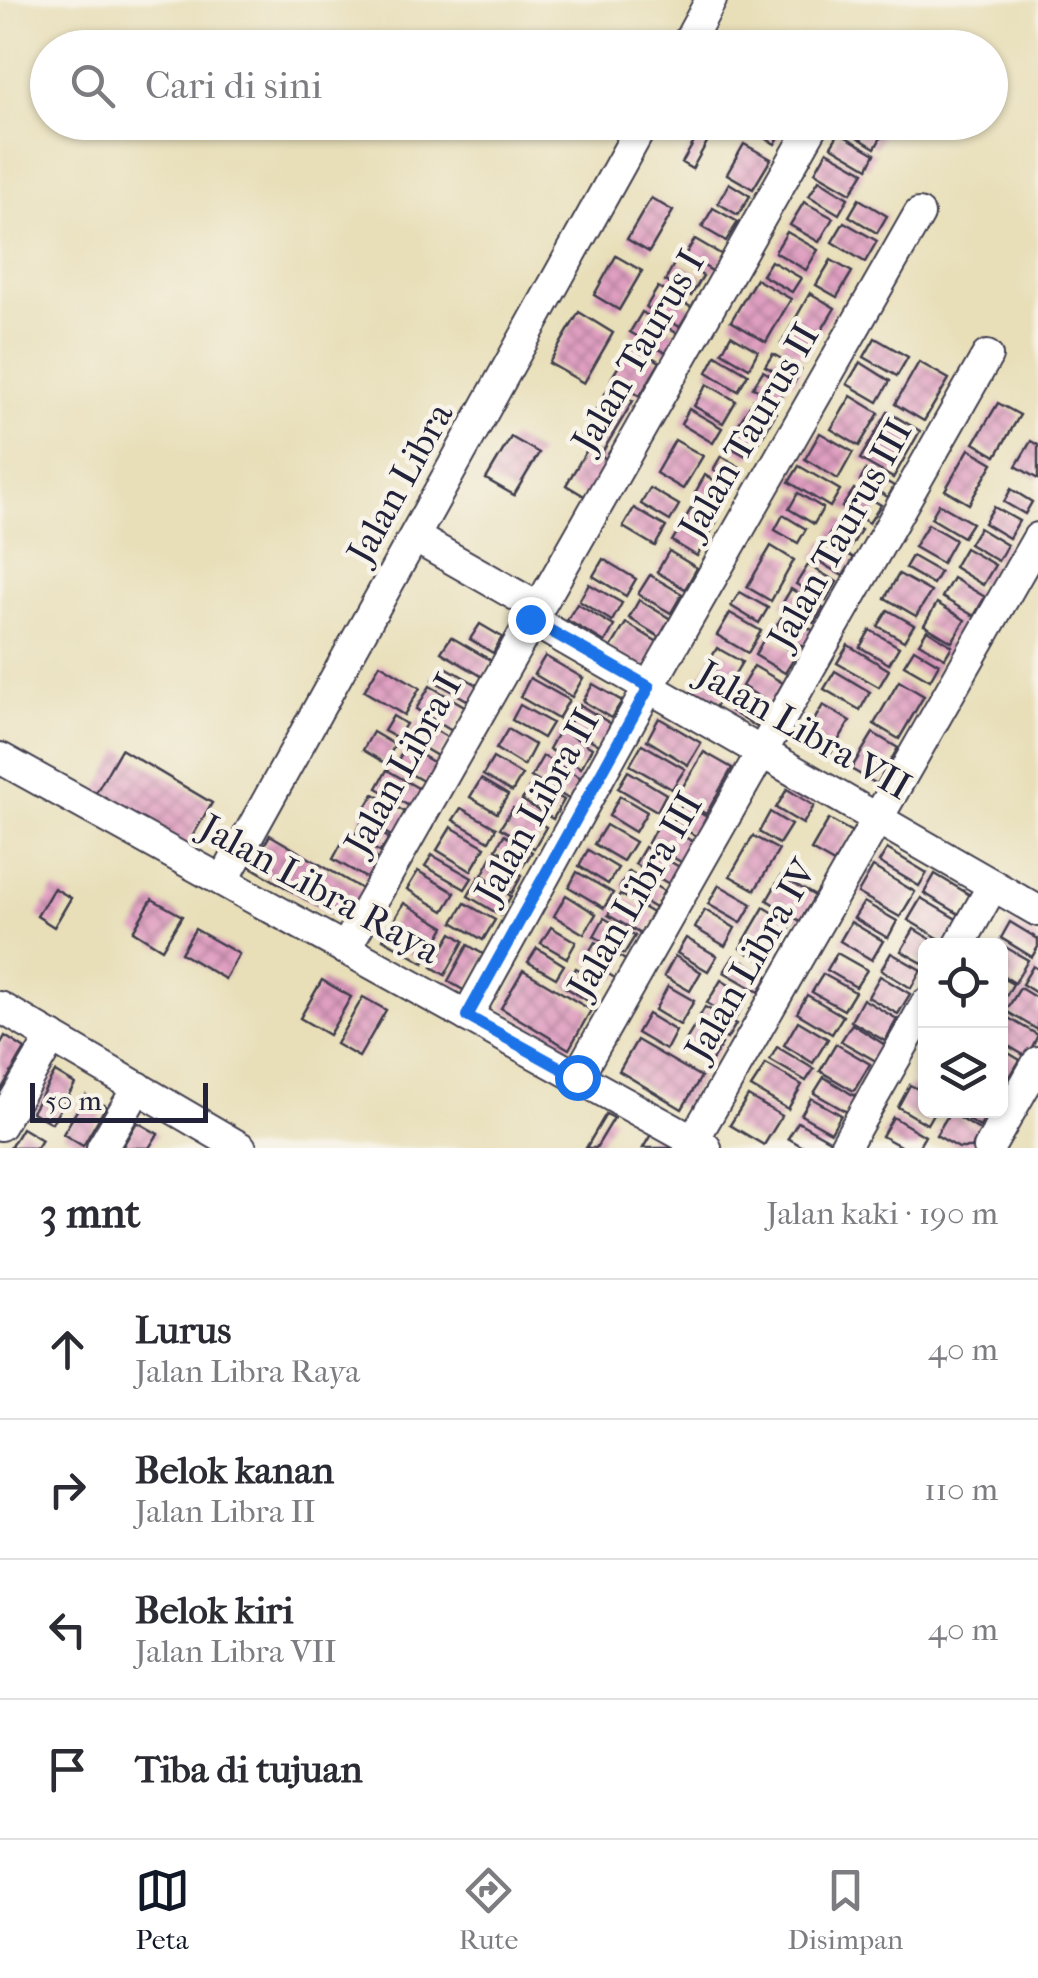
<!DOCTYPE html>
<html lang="id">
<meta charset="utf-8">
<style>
:root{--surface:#fff;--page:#f7f7f7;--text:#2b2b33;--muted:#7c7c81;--line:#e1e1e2;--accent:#111827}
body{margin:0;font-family:"IM FELL French Canon",serif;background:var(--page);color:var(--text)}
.controls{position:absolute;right:30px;bottom:30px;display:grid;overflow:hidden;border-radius:15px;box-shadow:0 2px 8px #0004}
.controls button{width:90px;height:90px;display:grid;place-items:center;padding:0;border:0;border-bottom:2px solid var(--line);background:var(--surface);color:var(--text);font:50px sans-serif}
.scale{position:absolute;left:30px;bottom:25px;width:178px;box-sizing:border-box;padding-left:10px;border:5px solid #22223b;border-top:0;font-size:28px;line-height:35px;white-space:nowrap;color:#22223b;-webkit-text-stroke:8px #f7f3e8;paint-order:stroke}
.stop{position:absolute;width:30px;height:30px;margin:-22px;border:8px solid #1a73e8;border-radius:50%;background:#fff}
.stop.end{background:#1a73e8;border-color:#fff;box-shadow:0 2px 10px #0008}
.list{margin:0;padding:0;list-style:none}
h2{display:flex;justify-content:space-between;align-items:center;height:130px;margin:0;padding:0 40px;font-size:42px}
h2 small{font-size:32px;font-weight:400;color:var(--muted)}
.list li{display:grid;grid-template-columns:65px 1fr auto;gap:30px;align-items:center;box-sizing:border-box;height:140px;padding:0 40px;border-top:2px solid var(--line)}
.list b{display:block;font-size:38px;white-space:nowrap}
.list p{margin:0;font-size:32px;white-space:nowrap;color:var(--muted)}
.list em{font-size:32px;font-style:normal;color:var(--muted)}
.icon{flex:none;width:55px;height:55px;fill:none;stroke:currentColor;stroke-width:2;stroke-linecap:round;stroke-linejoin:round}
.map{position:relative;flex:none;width:1038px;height:1148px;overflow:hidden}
.search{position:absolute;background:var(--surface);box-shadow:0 2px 8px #0004;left:30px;right:30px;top:30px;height:110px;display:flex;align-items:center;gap:25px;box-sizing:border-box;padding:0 35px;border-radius:55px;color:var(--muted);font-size:38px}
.sheet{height:690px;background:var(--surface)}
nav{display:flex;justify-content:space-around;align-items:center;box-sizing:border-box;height:140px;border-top:2px solid var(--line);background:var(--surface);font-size:28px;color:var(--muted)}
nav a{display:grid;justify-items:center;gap:5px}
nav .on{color:var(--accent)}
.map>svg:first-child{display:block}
</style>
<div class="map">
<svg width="1038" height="1148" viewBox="0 0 1038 1148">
<defs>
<pattern id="building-cross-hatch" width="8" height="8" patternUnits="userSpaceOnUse" patternTransform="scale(2.5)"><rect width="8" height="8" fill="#e09fc1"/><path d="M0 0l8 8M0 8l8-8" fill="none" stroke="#b5819e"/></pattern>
</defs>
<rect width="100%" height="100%" fill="#f7f3e8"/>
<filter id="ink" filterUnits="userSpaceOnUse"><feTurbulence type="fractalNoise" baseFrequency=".01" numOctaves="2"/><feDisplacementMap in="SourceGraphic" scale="20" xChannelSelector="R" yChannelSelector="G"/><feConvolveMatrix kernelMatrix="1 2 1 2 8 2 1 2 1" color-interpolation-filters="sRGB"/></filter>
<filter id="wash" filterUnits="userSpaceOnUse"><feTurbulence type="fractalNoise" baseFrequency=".0048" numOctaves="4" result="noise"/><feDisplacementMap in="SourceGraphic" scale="40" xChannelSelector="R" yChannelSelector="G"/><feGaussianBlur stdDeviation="2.25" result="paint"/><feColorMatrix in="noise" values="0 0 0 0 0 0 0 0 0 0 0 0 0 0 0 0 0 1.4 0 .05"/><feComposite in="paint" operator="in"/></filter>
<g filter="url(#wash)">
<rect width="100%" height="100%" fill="#e8dfb9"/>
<g id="blocks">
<g fill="url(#building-cross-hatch)">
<polygon points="747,122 788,122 775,144 745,126"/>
<polygon points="838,122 890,122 875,148 837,125"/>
<polygon points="701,130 711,135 692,169 682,163"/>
<polygon points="839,133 875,154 868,168 831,146"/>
<polygon points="744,144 771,159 753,189 727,174"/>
<polygon points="827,151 864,172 851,193 815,172"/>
<polygon points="819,180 848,198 839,214 809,196"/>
<polygon points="729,183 750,196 738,215 718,203"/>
<polygon points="651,198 673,211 649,252 627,239"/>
<polygon points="859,199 887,216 877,233 849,216"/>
<polygon points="804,202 833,218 819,242 790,225"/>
<polygon points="713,208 738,222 726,241 702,227"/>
<polygon points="844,222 877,241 865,262 832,242"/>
<polygon points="787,232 818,250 806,270 775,252"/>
<polygon points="695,239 724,256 714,272 685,255"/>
<polygon points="616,256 642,271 619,310 594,295"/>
<polygon points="676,260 703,276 691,296 665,281"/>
<polygon points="831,260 852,272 837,297 816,285"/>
<polygon points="771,261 801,278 792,292 762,275"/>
<polygon points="756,279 791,299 766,342 731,321"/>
<polygon points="658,287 692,308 680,327 646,307"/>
<polygon points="810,293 835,308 805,358 781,344"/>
<polygon points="579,312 613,333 584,383 549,363"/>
<polygon points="642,312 678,334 666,353 630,332"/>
<polygon points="731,335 758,351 749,368 722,352"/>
<polygon points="875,338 908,357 897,376 864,357"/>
<polygon points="631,345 660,362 640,396 611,379"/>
<polygon points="773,354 801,370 794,383 765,366"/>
<polygon points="716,355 748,374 738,391 707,372"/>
<polygon points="860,362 890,381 878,402 847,384"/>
<polygon points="919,362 949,379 924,421 895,404"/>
<polygon points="763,371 787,385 778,401 753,387"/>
<polygon points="707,384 736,401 723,423 694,406"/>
<polygon points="609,387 633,401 603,451 580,437"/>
<polygon points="851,396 879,413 859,446 831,429"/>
<polygon points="753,400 776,413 750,458 726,445"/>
<polygon points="998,403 1020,415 996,456 974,443"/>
<polygon points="689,409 722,428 713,443 681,424"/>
<polygon points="888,412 920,431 893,478 860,459"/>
<polygon points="820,433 853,452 838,479 805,459"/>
<polygon points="511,437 539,453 514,495 486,479"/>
<polygon points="675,440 703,456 683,489 656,473"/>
<polygon points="1031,441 1038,445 1038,479 1016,466"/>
<polygon points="588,448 608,460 586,497 566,485"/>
<polygon points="969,449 993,463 969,504 945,490"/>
<polygon points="721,456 745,470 737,484 713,470"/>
<polygon points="799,466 840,490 830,507 789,482"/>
<polygon points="866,470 894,486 888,497 860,481"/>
<polygon points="705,475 732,491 721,508 695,493"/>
<polygon points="650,488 679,505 670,521 641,504"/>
<polygon points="854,489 881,505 869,523 842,507"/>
<polygon points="1011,489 1032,502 1025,514 1004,502"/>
<polygon points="798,493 823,508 814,524 789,509"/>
<polygon points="939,504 972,523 963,537 931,518"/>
<polygon points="692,507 717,521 697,556 672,541"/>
<polygon points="994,507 1019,521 1009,538 984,523"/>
<polygon points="634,508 666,527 655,546 623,527"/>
<polygon points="783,515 806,529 798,543 775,530"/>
<polygon points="840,518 861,530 850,548 829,535"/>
<polygon points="928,524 955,540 942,563 914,547"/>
<polygon points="979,528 1007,545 998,561 969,544"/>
<polygon points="824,540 854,558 843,576 813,558"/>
<polygon points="771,546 794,560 771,601 747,587"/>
<polygon points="965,548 995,565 983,585 954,567"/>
<polygon points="669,551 697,568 685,589 657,572"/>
<polygon points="912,556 940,572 933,584 905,568"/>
<polygon points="603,559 636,579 626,596 593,576"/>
<polygon points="808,565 837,582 826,601 796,584"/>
<polygon points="899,574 931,592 916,616 885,598"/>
<polygon points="650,575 682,594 671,613 638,594"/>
<polygon points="953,578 985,597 974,616 942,597"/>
<polygon points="589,584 622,603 612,621 579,601"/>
<polygon points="791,589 823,608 814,623 782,604"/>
<polygon points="740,592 768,608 759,623 731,606"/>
<polygon points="639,600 674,621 663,639 629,618"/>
<polygon points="937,603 965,620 952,642 924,625"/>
<polygon points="577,604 614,626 605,642 567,620"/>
<polygon points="888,610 914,625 904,641 878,626"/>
<polygon points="730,613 761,631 748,653 717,635"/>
<polygon points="784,613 817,633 807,649 774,630"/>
<polygon points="626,623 661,644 645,670 610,649"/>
<polygon points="480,624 502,637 493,653 470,639"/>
<polygon points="870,630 899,647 889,664 860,647"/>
<polygon points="927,630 952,646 945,658 919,643"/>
<polygon points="766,635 797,654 785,673 755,655"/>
<polygon points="451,637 492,661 483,677 441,652"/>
<polygon points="848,645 889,670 879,687 837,663"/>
<polygon points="717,648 742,662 713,711 689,696"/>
<polygon points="914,649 939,664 930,680 904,665"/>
<polygon points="545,656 583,678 572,697 534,674"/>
<polygon points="380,664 420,688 404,715 364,691"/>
<polygon points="442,665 481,687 472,703 433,680"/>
<polygon points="754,666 783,683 771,704 742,686"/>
<polygon points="835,671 870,692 860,710 824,689"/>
<polygon points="530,678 569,700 558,719 520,697"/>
<polygon points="899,681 924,696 899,739 874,724"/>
<polygon points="593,684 622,701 611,718 583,701"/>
<polygon points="430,686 466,707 452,731 416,709"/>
<polygon points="741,694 770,711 760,729 731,711"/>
<polygon points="520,705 552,723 543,738 512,720"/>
<polygon points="580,705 613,725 601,746 568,726"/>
<polygon points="823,705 850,721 829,756 802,741"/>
<polygon points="393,716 406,724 397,738 384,731"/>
<polygon points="659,718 701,743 688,765 647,740"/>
<polygon points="418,720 450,739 439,757 407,738"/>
<polygon points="508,729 535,745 524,766 496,749"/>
<polygon points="560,729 592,748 581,768 549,749"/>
<polygon points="373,732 395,745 385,763 363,750"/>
<polygon points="873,733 898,748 877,784 851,769"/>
<polygon points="642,744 685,769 672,789 630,765"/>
<polygon points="406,746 440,766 430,785 395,765"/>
<polygon points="121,749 212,803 185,849 94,796"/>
<polygon points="704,752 732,768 706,814 677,796"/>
<polygon points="543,756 581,778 569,799 531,777"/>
<polygon points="493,758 522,775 512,792 483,775"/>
<polygon points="387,770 423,791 413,808 377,788"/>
<polygon points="628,771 666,794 657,811 618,788"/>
<polygon points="481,779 508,795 497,813 470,797"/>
<polygon points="533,782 564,800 553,819 522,800"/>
<polygon points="787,789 814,806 803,824 776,808"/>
<polygon points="374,794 410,815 396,839 360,817"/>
<polygon points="620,796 647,812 635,832 609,816"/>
<polygon points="683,803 712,820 701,839 672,822"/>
<polygon points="461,808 496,828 489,841 453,820"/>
<polygon points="513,808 546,827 534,848 500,828"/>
<polygon points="770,812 791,825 779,844 759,832"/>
<polygon points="829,819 852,832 834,863 811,850"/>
<polygon points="362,822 389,838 380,852 354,837"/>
<polygon points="659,822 695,843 683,863 648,843"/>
<polygon points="606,825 635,842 623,861 594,844"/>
<polygon points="451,827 485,847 471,871 437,850"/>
<polygon points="270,835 365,891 346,923 251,867"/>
<polygon points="504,835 532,852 523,866 496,849"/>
<polygon points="753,836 779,850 755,890 730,876"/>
<polygon points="344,839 379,860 368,879 333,859"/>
<polygon points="645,847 688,872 678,889 635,864"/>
<polygon points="887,849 927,873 919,886 879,862"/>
<polygon points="588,850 618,868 608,884 579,866"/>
<polygon points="432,855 472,878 465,889 425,866"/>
<polygon points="492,857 522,875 512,893 482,875"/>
<polygon points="873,867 915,892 900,917 858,893"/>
<polygon points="418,871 455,893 444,911 407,889"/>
<polygon points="629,871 664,891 655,908 620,887"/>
<polygon points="577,872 613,893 604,908 569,887"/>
<polygon points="935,874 970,895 959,914 924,893"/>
<polygon points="781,876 815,896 800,921 767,900"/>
<polygon points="479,877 511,896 500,915 468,896"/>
<polygon points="719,885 752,904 741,923 708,904"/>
<polygon points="54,888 71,898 54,927 37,916"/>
<polygon points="620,894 656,915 644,936 608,915"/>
<polygon points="566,895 596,914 584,934 554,916"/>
<polygon points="921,898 958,920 945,942 908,920"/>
<polygon points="152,899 182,916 162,949 133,931"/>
<polygon points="864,902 897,921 888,938 854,918"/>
<polygon points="404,903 445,927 424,963 383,939"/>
<polygon points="465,903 495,920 483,940 453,922"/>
<polygon points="764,907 792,924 768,965 740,948"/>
<polygon points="705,910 735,928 725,946 695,928"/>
<polygon points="604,918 635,936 624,954 594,936"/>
<polygon points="851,922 883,941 872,960 840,941"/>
<polygon points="1010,922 1038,939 1038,947 1032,957 1001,938"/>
<polygon points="551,927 576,942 567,958 541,943"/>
<polygon points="195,929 239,954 225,979 181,953"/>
<polygon points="914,929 942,946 926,946 926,965 901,951"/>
<polygon points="452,933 464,941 445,975 432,967"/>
<polygon points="686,938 717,956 708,971 677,953"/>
<polygon points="595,942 627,961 617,979 584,960"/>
<polygon points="1000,944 1028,960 1015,983 1000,974"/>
<polygon points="468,945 486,956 465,991 448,981"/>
<polygon points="537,948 564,965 556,978 528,962"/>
<polygon points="837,953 867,970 856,987 827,970"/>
<polygon points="891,953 921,970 911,988 881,970"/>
<polygon points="675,956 701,972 690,991 664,976"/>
<polygon points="734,956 768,976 759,992 724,972"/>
<polygon points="1033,966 1038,969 1038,994 1022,984"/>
<polygon points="576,968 599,981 588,1001 565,987"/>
<polygon points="523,970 591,1010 569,1049 501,1008"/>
<polygon points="823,974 855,992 844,1010 812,992"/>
<polygon points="880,976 910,994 898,1014 868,997"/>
<polygon points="1000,977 1013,984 1000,1007"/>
<polygon points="322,980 351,997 329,1035 300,1018"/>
<polygon points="721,980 748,997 735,1019 707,1003"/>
<polygon points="668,986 694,1001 680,1025 655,1010"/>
<polygon points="1020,988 1038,999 1038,1030 1006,1011"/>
<polygon points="807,995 843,1016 832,1034 797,1013"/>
<polygon points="363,997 386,1010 359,1057 336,1044"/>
<polygon points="863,999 897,1019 885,1041 851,1021"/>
<polygon points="705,1007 736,1024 727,1039 697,1021"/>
<polygon points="648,1014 676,1031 666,1050 637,1033"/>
<polygon points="1005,1016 1038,1035 1027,1057 1000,1041 1000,1023"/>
<polygon points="798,1021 828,1039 813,1063 784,1045"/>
<polygon points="852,1024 885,1045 876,1061 841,1041"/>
<polygon points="694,1027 722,1044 708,1067 680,1050"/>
<polygon points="5,1036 25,1049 0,1092 0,1045"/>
<polygon points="637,1040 701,1077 682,1109 619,1071"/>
<polygon points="836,1044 870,1064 854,1091 820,1071"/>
<polygon points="777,1047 814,1069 806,1081 770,1060"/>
<polygon points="1000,1048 1020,1060 1010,1077 1000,1071"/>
<polygon points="766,1064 802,1085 788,1109 751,1087"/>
<polygon points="55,1072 75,1084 52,1123 32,1112"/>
<polygon points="824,1077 856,1097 847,1112 814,1093"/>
<polygon points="910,1085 926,1093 926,1110 935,1110 927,1124 898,1107"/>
<polygon points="86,1095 106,1106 83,1146 63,1134"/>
<polygon points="748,1096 782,1116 764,1145 730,1125"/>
<polygon points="811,1098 841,1115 831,1132 801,1115"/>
<polygon points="953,1110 990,1110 980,1127"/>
<polygon points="950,1112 981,1131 971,1148 959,1148 936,1135"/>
<polygon points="606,1114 614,1118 596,1148 586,1148"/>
<polygon points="893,1117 925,1136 918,1148 904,1148 882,1136"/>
<polygon points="137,1122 158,1134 149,1148 122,1148"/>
<polygon points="798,1122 833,1142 829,1148 805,1148 788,1138"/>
<polygon points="22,1128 42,1140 37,1148 10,1148"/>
<polygon points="653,1131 675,1144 672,1148 643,1148"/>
</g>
</g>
</g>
<g filter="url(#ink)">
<use href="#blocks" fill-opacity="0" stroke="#403e4e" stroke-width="2.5"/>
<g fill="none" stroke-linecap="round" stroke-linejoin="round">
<g stroke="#403e4e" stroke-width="34">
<g id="minor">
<polyline points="685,48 711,0"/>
<polyline points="416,538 537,607"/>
<polyline points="530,619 1038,911"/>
<polyline points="0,758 706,1148"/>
<polyline points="223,881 644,122"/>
<polyline points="959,946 993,885"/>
<polyline points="345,949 815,122"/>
<polyline points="0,1007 241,1148"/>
<polyline points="467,1016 649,687 919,214"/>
<polyline points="577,1077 987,356"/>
<polyline points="0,1125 52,1037"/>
<polyline points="102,1148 138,1087"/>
<polyline points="689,1148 1038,538"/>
<polyline points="844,1148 926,1004"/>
<polyline points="989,1148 1038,1062"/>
</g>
</g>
<use href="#minor" stroke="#fff" stroke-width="30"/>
</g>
</g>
<g fill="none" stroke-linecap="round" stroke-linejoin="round" filter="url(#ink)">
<polyline stroke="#1a73e8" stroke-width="12" points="530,619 649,687 467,1016 577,1077"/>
</g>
<g text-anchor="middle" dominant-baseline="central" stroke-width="9" stroke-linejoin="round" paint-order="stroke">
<g font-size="38" fill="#22223b" stroke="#f7f3e8">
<text transform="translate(638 351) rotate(-60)">Jalan Taurus I</text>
<text transform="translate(749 431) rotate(-60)">Jalan Taurus II</text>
<text transform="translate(400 483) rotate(-61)">Jalan Libra</text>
<text transform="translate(840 534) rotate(-61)">Jalan Taurus III</text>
<text transform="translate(804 730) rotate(30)">Jalan Libra VII</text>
<text transform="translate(403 764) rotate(-61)">Jalan Libra I</text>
<text transform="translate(537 806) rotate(-61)">Jalan Libra II</text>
<text transform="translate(320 889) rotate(29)">Jalan Libra Raya</text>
<text transform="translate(635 895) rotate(-60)">Jalan Libra III</text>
<text transform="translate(751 960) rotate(-60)">Jalan Libra IV</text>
</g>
</g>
</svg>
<div class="controls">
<button><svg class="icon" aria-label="locate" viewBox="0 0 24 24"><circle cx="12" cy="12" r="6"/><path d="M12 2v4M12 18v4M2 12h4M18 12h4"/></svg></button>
<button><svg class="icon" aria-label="layers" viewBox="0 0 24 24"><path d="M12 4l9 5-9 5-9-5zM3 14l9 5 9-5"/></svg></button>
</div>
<div class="scale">50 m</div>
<div class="stop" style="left:577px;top:1077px"></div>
<div class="stop end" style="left:530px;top:619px"></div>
<div class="search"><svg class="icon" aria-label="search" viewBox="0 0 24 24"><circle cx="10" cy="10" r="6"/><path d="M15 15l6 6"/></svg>Cari di sini</div>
</div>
<section class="sheet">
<h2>3 mnt<small>Jalan kaki · 190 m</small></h2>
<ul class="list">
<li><svg class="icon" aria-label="ahead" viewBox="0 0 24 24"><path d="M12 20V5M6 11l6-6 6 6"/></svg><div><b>Lurus</b><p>Jalan Libra Raya</p></div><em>40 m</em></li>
<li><svg class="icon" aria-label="right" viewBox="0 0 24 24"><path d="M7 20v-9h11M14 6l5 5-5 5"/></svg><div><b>Belok kanan</b><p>Jalan Libra II</p></div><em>110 m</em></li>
<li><svg class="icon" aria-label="left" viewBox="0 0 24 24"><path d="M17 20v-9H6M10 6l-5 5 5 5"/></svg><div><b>Belok kiri</b><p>Jalan Libra VII</p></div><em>40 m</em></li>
<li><svg class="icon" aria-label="arrive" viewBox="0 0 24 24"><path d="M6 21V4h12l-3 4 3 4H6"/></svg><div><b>Tiba di tujuan</b></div></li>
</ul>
</section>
<nav>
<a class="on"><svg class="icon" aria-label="map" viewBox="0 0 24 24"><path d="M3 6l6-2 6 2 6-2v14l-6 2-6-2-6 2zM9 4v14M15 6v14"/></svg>Peta</a>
<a><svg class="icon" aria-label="directions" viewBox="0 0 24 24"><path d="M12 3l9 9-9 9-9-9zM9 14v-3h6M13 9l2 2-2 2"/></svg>Rute</a>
<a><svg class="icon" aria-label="saved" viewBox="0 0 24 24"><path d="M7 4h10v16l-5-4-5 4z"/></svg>Disimpan</a>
</nav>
